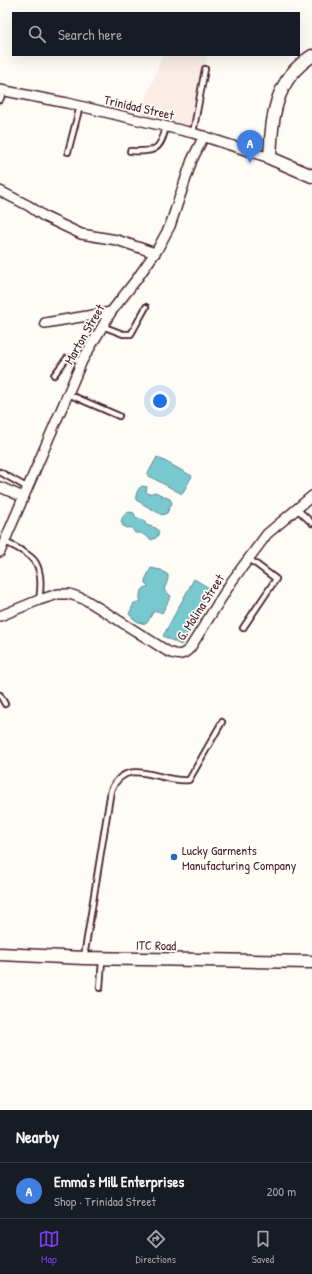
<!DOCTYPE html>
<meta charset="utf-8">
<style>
:root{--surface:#171b24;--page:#20242c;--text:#f1f3f6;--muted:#9ea1a6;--line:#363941;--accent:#7c3aed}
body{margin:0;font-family:"Patrick Hand",sans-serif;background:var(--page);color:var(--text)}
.you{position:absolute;left:160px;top:401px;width:14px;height:14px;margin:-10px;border:3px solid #fff;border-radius:50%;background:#1a73e8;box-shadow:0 0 0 6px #1a73e833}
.badge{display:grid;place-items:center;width:26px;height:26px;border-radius:50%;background:var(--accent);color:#fff;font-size:13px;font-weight:700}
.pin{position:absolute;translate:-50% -33px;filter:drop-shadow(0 1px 2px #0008)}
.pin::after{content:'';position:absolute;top:21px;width:14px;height:12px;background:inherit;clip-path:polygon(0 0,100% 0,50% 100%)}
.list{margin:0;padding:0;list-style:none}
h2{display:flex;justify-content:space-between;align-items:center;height:52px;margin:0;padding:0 16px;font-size:17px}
h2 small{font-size:13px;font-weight:400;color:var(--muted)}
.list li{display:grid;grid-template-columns:26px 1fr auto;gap:12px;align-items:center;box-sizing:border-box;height:56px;padding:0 16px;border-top:1px solid var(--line)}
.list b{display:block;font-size:15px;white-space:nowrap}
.list p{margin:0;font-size:13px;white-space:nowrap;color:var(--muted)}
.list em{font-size:13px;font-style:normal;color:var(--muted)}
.icon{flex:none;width:22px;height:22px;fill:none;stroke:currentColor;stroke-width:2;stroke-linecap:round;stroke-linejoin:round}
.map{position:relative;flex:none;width:312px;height:1110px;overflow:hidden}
.search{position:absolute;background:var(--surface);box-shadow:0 4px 16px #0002;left:12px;right:12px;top:12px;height:44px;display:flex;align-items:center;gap:10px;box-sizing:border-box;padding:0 14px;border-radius:0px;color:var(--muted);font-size:15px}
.sheet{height:108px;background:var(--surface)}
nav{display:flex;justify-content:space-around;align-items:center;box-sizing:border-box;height:56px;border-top:1px solid var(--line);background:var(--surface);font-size:11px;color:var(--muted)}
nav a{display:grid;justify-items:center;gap:2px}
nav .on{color:var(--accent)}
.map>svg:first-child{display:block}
</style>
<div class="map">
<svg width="312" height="1110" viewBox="0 0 312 1110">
<rect width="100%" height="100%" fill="#fdfcf7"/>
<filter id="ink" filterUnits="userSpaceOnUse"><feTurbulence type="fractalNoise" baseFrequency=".025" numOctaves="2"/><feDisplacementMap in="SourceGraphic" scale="8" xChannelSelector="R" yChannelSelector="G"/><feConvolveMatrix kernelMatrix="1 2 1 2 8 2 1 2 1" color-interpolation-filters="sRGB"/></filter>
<g filter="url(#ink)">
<polygon fill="#fbece6" points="163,55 207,55 194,131 139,115"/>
<g fill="#78c9cf" stroke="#66858d">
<polygon points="157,457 192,476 182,494 147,475"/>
<path d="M 142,486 L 147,487 L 146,492 L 149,494 L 155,492 L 170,499 L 172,503 L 167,513 L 162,515 L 136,500 C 135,495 138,488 142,486 Z"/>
<path d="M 129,512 L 134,513 L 136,518 L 144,520 L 146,525 L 156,528 L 159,532 L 157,537 L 152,540 L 141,533 L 135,533 L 131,527 L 128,528 L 123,526 C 119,520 123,515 129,512 Z"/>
<path d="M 151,568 L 161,570 L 168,575 L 168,579 L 164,590 L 171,596 L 162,613 L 158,611 L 153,612 L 147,623 C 140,625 133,619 129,614 L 134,603 L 141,602 C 138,595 141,588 149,586 L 145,583 L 145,580 Z"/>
<polygon points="194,579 211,589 181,645 163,636"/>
</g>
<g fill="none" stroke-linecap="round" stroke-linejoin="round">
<g stroke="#4a1f2b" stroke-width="8">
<g id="lane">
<polyline points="0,100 4,91"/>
<polyline points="193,133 205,69"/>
<path d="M 130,151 C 155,152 160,151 166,127"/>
<polyline points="68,152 80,106"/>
<polyline points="102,326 123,334 131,334 146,307"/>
<polyline points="54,375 67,358 71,358 82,361"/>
<polyline points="68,394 119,416"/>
<polyline points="0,472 28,488"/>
<polyline points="297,509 312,523"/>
<path d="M 5,542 C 12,545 32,555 36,563 C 42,574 41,588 39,600"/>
<polyline points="243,628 276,579 248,558"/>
<polyline points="0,695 5,704"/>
<path d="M 84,957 L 111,790 C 128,754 161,784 189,780 L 222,722"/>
<polyline points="100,988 102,960"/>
</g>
</g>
<g stroke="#4a1f2b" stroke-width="12">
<g id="street">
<polyline points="0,90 67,103 193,133 270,158"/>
<polyline points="0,191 29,206 45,217 81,234 117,240 155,253"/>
<polyline points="45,323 111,312"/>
<polyline points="0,487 23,497"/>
<polyline points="0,552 82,361 111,312 136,280 157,250 170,226 192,160 204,136"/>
<path d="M 0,616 L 39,600 L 58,594 L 70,594 L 86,600 L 107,613 L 167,651 C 177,656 183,656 190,648 L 232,581 L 267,534 L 312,496"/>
</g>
</g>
<g stroke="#4a1f2b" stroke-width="15">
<g id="secondary">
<path d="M 312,56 C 274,80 272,118 270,158 L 312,176"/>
<polyline points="0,954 84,958 312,962"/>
</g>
</g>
<use href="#lane" stroke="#fdfcf7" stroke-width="4.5"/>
<use href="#street" stroke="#fdfcf7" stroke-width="9"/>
<use href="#secondary" stroke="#fdfcf7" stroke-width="12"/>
</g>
</g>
<circle fill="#1f6fb2" stroke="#fdfcf7" stroke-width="1.5" cx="174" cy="857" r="4"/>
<g text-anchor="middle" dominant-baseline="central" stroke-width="3.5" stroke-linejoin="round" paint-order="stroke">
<g font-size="13" fill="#4a1f2b" stroke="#fdfcf7">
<text transform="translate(139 107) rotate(13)">Trinidad Street</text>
<text transform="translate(84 334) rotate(-60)">Marton Street</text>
<text transform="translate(200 607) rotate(-57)">G. Molina Street</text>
<text transform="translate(156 945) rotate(1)">ITC Road</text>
</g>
<g font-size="13" fill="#4a1f2b" stroke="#fdfcf7" text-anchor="start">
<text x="182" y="850">Lucky Garments<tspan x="182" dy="15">Manufacturing Company</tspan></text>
</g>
</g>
</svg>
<div class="you"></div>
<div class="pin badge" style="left:250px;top:163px;background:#3f7fe0">A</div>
<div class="search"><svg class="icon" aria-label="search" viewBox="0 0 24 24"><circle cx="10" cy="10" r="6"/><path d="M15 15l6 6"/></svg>Search here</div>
</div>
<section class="sheet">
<h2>Nearby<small></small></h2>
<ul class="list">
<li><span class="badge" style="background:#3f7fe0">A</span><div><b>Emma's Mill Enterprises</b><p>Shop · Trinidad Street</p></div><em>200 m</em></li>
</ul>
</section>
<nav>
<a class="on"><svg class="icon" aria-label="map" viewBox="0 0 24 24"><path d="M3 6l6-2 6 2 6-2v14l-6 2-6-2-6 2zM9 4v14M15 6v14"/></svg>Map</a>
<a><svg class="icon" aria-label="directions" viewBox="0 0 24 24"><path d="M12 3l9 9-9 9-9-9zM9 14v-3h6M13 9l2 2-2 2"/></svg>Directions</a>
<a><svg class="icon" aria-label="saved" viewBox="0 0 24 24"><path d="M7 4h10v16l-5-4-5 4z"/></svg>Saved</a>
</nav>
